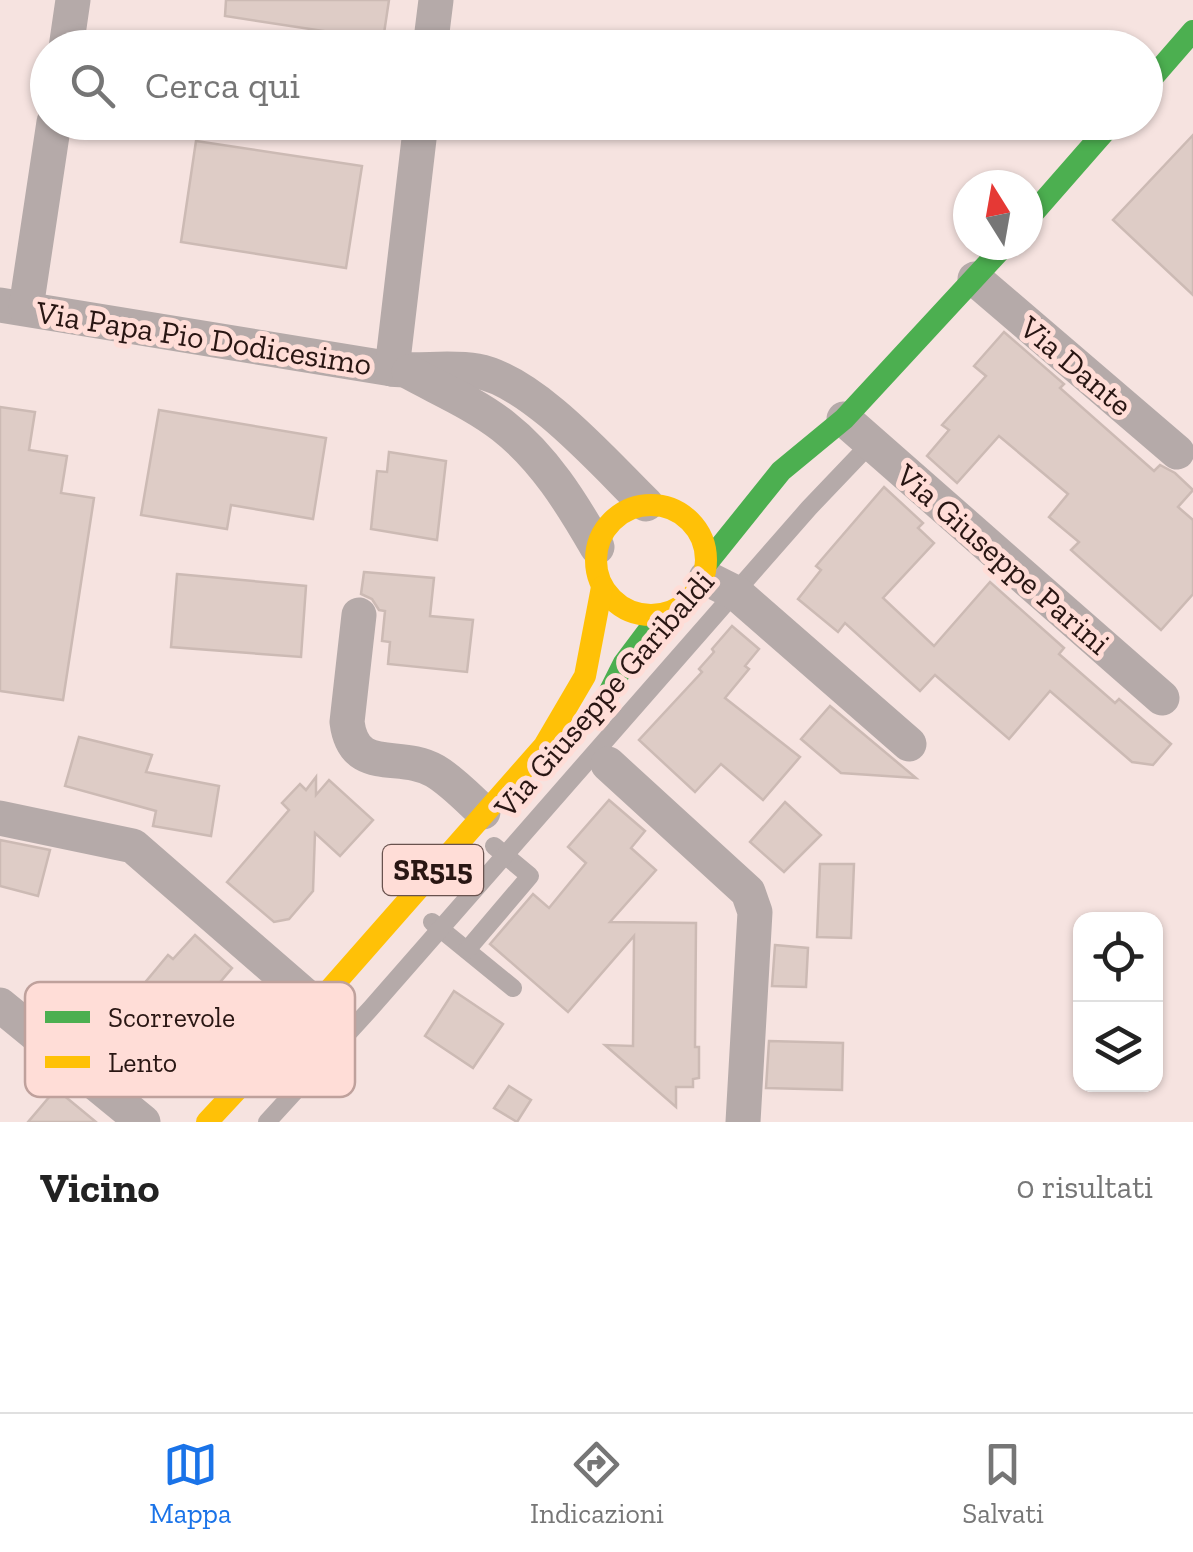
<!DOCTYPE html>
<html lang="it">
<style>
:root{--surface:#fff;--page:#f6f6f6;--text:#222;--muted:#767676;--line:#e0e0e0;--accent:#1a73e8}
body{margin:0;font-family:"Zilla Slab",serif;background:var(--page);color:var(--text)}
.controls{position:absolute;right:30px;bottom:30px;display:grid;overflow:hidden;border-radius:20px;box-shadow:0 2px 8px #0004}
.controls button{width:90px;height:90px;display:grid;place-items:center;padding:0;border:0;border-bottom:2px solid var(--line);background:var(--surface);color:var(--text);font:50px sans-serif}
.compass{position:absolute;left:953px;top:170px;width:90px;height:90px;border-radius:50%;background:var(--surface);box-shadow:0 2px 8px #0004;rotate:349deg}
.list{margin:0;padding:0;list-style:none}
h2{display:flex;justify-content:space-between;align-items:center;height:130px;margin:0;padding:0 40px;font-size:42px}
h2 small{font-size:32px;font-weight:400;color:var(--muted)}
.icon{flex:none;width:55px;height:55px;fill:none;stroke:currentColor;stroke-width:2;stroke-linecap:round;stroke-linejoin:round}
.map{position:relative;flex:none;width:1193px;height:1122px;overflow:hidden}
.search{position:absolute;background:var(--surface);box-shadow:0 2px 8px #0004;left:30px;right:30px;top:30px;height:110px;display:flex;align-items:center;gap:25px;box-sizing:border-box;padding:0 35px;border-radius:55px;color:var(--muted);font-size:38px}
.sheet{height:290px;background:var(--surface)}
nav{display:flex;justify-content:space-around;align-items:center;box-sizing:border-box;height:140px;border-top:2px solid var(--line);background:var(--surface);font-size:28px;color:var(--muted)}
nav a{display:grid;justify-items:center;gap:5px}
nav .on{color:var(--accent)}
.map>svg:first-child{display:block}
</style>
<div class="map">
<svg width="1193" height="1122" viewBox="0 0 1193 1122">
<rect width="100%" height="100%" fill="#f6e3e0"/>
<g fill="#deccc6" stroke="#ccbab4" stroke-width="2.5">
<polygon points="226,0 389,0 383,40 225,16"/>
<polygon points="1193,135 1193,295 1113,220"/>
<polygon points="196,141 362,166 346,268 181,242"/>
<polygon points="1004,332 1064,384 1060,388 1154,471 1160,465 1175,473 1193,490 1178,507 1193,520 1193,594 1161,630 1071,550 1079,542 1049,517 1068,494 999,436 957,483 927,456 949,430 942,425 986,376 974,366"/>
<polygon points="0,407 35,412 29,450 67,456 61,493 94,498 63,700 0,691"/>
<polygon points="159,410 326,438 313,519 231,505 227,529 141,515"/>
<polygon points="389,452 446,461 437,540 371,529 377,471 387,472"/>
<polygon points="884,487 923,523 918,528 934,543 883,598 934,646 990,582 1064,648 1059,654 1115,703 1119,699 1171,744 1153,765 1132,762 1050,691 1009,739 935,675 920,691 845,623 838,632 798,599 821,570 816,566"/>
<polygon points="364,572 434,578 430,616 473,620 467,672 388,664 390,642 382,641 385,611 379,610 372,599 361,594"/>
<polygon points="177,574 306,586 301,657 171,647"/>
<polygon points="732,626 759,649 745,666 749,669 725,698 800,757 763,800 721,764 695,792 639,740 702,672 699,669 714,652 712,649"/>
<polygon points="830,706 916,778 841,773 801,739"/>
<polygon points="79,737 152,755 146,772 219,786 211,836 153,826 156,811 65,786"/>
<polygon points="316,777 316,795 329,780 373,820 340,856 315,833 313,891 289,919 274,922 227,882 289,810 282,803 300,784 306,790"/>
<polygon points="609,800 645,831 631,848 656,870 610,922 696,923 695,1047 699,1047 699,1078 693,1079 693,1087 676,1087 676,1107 605,1045 633,1046 634,936 568,1012 490,944 533,894 549,908 586,863 568,847"/>
<polygon points="785,802 821,835 784,872 750,842"/>
<polygon points="0,840 50,850 38,896 0,886"/>
<polygon points="820,864 854,864 851,938 817,937"/>
<polygon points="195,935 232,968 140,1077 97,1040 168,955 173,959"/>
<polygon points="775,945 808,948 806,987 772,986"/>
<polygon points="454,991 503,1024 473,1068 425,1036"/>
<polygon points="769,1041 843,1043 842,1090 766,1088"/>
<polygon points="509,1086 531,1100 517,1122 494,1108"/>
<polygon points="56,1089 96,1122 28,1122"/>
</g>
<g fill="none" stroke-linecap="round" stroke-linejoin="round">
<g stroke="#b5aaa9" stroke-width="18">
<polyline points="432,922 513,988"/>
<polyline points="467,950 530,876 494,846"/>
<polyline points="267,1122 371,1008 809,508 871,443"/>
</g>
<g stroke="#b5aaa9" stroke-width="35">
<polyline points="66,48 73,0"/>
<polyline points="430,48 436,0"/>
<polyline points="975,279 1177,452"/>
<path d="M 0,305 L 392,369 C 420,372 449,366 477,371 C 533,381 605,464 646,504"/>
<polyline points="26,308 54,122"/>
<polyline points="392,369 421,122"/>
<path d="M 409,372 C 440,389 475,404 503,426 C 544,458 571,502 597,547"/>
<polyline points="844,419 1162,698"/>
<polyline points="706,578 736,593 909,744"/>
<path d="M 359,615 L 347,722 C 354,777 400,750 435,771 C 452,781 468,798 483,812"/>
<polyline points="608,764 748,892 755,912 743,1122"/>
<polyline points="0,818 133,846 316,1005"/>
<polyline points="0,1005 143,1122"/>
</g>
<g stroke="#4caf50" stroke-width="22">
<polyline points="1146,85 1193,31"/>
<polyline points="1028,219 1113,122"/>
<polyline points="707,563 781,471 844,419 1005,245"/>
<polyline points="597,717 624,663 660,615"/>
</g>
<g stroke="#ffc107" stroke-width="22">
<circle cx="651" cy="560" r="55"/>
<polyline points="207,1122 316,1005 544,746 585,676 602,587"/>
</g>
</g>
<g text-anchor="middle" dominant-baseline="central" stroke-width="10" stroke-linejoin="round" paint-order="stroke">
<rect fill="#ffddd7" stroke="#69524e" stroke-width="2.5" x="383" y="845" width="100" height="50" rx="8"/>
<g font-size="30" font-weight="bold" fill="#291613">
<text x="433" y="870">SR515</text>
</g>
<g font-size="32" fill="#291613" stroke="#ffddd7">
<text transform="translate(204 338) rotate(9)">Via Papa Pio Dodicesimo</text>
<text transform="translate(1076 366) rotate(40)">Via Dante</text>
<text transform="translate(1003 559) rotate(41)">Via Giuseppe Parini</text>
<text transform="translate(604 694) rotate(-49)">Via Giuseppe Garibaldi</text>
</g>
</g>
<rect x="25" y="982" width="330" height="115" rx="15" fill="#ffddd7" stroke="#bfa19c" stroke-width="2.5"/>
<rect x="45" y="1011" width="45" height="12" fill="#4caf50"/>
<rect x="45" y="1056" width="45" height="12" fill="#ffc107"/>
<g font-size="28" fill="#291613">
<text x="108" y="1027">Scorrevole</text>
<text x="108" y="1072">Lento</text>
</g>
</svg>
<div class="controls">
<button><svg class="icon" aria-label="locate" viewBox="0 0 24 24"><circle cx="12" cy="12" r="6"/><path d="M12 2v4M12 18v4M2 12h4M18 12h4"/></svg></button>
<button><svg class="icon" aria-label="layers" viewBox="0 0 24 24"><path d="M12 4l9 5-9 5-9-5zM3 14l9 5 9-5"/></svg></button>
</div>
<svg class="compass" viewBox="-18 -18 36 36"><path d="M0-13l5 13h-10z" fill="#e53935"/><path d="M0 13l5-13h-10z" fill="#767676"/></svg>
<div class="search"><svg class="icon" aria-label="search" viewBox="0 0 24 24"><circle cx="10" cy="10" r="6"/><path d="M15 15l6 6"/></svg>Cerca qui</div>
</div>
<section class="sheet">
<h2>Vicino<small>0 risultati</small></h2>
<ul class="list">
</ul>
</section>
<nav>
<a class="on"><svg class="icon" aria-label="map" viewBox="0 0 24 24"><path d="M3 6l6-2 6 2 6-2v14l-6 2-6-2-6 2zM9 4v14M15 6v14"/></svg>Mappa</a>
<a><svg class="icon" aria-label="directions" viewBox="0 0 24 24"><path d="M12 3l9 9-9 9-9-9zM9 14v-3h6M13 9l2 2-2 2"/></svg>Indicazioni</a>
<a><svg class="icon" aria-label="saved" viewBox="0 0 24 24"><path d="M7 4h10v16l-5-4-5 4z"/></svg>Salvati</a>
</nav>
